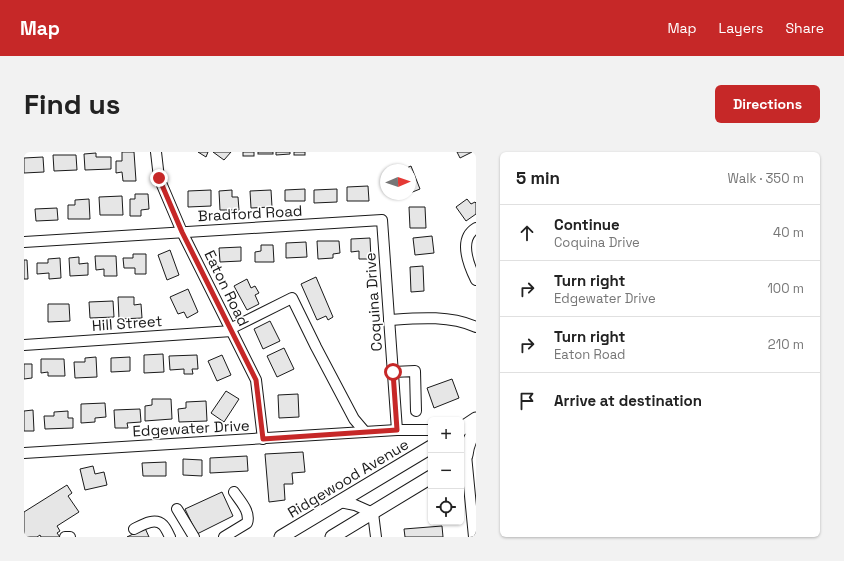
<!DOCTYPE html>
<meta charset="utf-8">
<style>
:root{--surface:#fff;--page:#f2f2f2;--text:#222;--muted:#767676;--line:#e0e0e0;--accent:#c62828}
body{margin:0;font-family:"Space Grotesk",sans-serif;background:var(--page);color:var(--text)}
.controls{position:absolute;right:12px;bottom:12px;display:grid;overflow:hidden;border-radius:6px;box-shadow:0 1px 3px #0004}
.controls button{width:36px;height:36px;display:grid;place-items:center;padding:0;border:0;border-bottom:1px solid var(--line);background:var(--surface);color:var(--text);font:20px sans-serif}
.compass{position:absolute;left:356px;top:12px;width:36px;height:36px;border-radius:50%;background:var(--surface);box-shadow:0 1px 3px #0004;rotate:88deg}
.stop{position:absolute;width:12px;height:12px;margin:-9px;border:3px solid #c62828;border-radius:50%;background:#fff}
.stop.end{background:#c62828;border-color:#fff;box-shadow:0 1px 4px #0008}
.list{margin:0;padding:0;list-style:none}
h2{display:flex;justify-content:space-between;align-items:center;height:52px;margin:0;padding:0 16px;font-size:17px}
h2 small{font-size:13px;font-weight:400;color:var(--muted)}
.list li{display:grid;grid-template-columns:26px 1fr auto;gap:12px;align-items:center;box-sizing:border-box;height:56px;padding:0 16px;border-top:1px solid var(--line)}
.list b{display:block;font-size:15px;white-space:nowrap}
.list p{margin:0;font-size:13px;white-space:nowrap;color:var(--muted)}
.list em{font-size:13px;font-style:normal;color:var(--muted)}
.icon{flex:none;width:22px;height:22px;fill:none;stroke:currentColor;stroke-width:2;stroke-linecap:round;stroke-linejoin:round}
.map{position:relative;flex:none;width:452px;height:385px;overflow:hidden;border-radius:6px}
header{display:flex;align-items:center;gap:24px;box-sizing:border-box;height:56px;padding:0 20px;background:var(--accent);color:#fff}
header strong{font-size:19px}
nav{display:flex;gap:22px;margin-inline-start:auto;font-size:14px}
.intro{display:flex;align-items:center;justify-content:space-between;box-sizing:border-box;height:96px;padding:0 24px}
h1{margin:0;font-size:28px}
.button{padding:10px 18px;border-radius:6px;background:var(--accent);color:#fff;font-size:14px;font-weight:700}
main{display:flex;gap:24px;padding:0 24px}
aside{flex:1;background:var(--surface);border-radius:6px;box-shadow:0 1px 3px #0004}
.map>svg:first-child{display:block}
</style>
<header>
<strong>Map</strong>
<nav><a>Map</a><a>Layers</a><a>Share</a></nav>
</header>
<div class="intro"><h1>Find us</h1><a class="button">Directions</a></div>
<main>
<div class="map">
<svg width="452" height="385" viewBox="0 0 452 385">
<rect width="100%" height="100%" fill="#fff"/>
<g fill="#e6e6e6" stroke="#1a1a1a">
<polygon points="98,0 110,0 112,29 99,29 98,20 92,21 92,9 98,9"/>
<polygon points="174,0 184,0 182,5"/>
<polygon points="189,0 207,0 200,8"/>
<rect x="219" y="0" width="11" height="4"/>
<rect x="234" y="0" width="15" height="2"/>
<polygon points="252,0 266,0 266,2 252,3"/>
<rect x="270" y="0" width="11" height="3"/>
<polygon points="433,0 448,0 436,6"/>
<polygon points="72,1 72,5 87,5 87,17 61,18 60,2"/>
<polygon points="29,3 52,3 53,18 30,19"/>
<polygon points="19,5 20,20 0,21 0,6"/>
<polygon points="387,14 396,37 386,41 386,18 378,18"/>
<polygon points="344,34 345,49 323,49 323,35"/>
<polygon points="281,37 281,49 261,49 261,38"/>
<polygon points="313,37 313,50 290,51 290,38"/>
<polygon points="187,38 187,54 164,55 164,39"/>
<polygon points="208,38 208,45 214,45 215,58 196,58 195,39"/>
<polygon points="247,38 248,55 227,56 226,39"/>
<polygon points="111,42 124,42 125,57 117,58 117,64 106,64 106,47 111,47"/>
<polygon points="98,44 99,63 76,63 75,45"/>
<polygon points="65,47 66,67 44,67 44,53 51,53 51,48"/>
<polygon points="443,47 447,52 451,50 452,51 452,62 442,69 432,55"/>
<polygon points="385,55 401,55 402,76 386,76"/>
<polygon points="33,56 34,68 12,69 11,57"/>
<polygon points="408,84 410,101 391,103 389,86"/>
<polygon points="346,86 347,107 335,107 335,99 327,100 327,87"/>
<polygon points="293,89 315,89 316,101 309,102 309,106 294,107"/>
<polygon points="282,90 283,105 262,106 262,91"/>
<polygon points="237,93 249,93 250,110 231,110 231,100 237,99"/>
<polygon points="217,95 217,109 196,110 195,96"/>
<polygon points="146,98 155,123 143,128 134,103"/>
<polygon points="109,102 122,102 122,122 111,122 111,116 100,116 99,106 109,106"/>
<polygon points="71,104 92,104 93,124 80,124 80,117 72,118"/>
<polygon points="55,105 55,112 64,111 64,123 46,124 45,106"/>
<polygon points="36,106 37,126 25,127 25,121 13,122 13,111 24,111 24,107"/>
<polygon points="0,108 3,108 4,127 0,127"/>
<polygon points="399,114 400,139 387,140 386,115"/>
<polygon points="292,125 309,165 304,168 302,164 293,168 277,132"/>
<polygon points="223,127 227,136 231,134 235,141 231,143 235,152 223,158 210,134"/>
<polygon points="164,137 174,160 163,166 160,160 154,162 146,145"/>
<polygon points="94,145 110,145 110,153 117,152 118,166 95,167"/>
<polygon points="89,149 90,165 66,166 65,150"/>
<polygon points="24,152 45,152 46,169 24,170"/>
<polygon points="246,169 256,189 239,197 230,177"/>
<polygon points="260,196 270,217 253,225 243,204"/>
<polygon points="139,202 140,220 120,221 120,203"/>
<polygon points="173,203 174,217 168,217 169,222 160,222 160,217 146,218 145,204"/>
<polygon points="198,203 207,223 193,229 184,209"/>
<polygon points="72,205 73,225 51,226 50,210 61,210 61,206"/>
<polygon points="106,205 106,219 87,220 87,206"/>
<polygon points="17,207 40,207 41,224 24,224 24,220 17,221"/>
<polygon points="0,212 8,212 8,226 0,227"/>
<polygon points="428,227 435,246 410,256 403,236"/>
<polygon points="202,239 215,247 200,270 187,261"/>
<polygon points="274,242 275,265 255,266 254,243"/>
<polygon points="128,247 147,247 148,267 121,269 121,254 128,253"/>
<polygon points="182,249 183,269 155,270 154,257 162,256 162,250"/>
<polygon points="81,251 82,265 71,266 71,270 57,271 57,252"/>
<polygon points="116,257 117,270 103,271 104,276 91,276 90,258"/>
<polygon points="9,258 10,279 0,279 0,259"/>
<polygon points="44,259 44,266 49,266 49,276 21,277 20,264 30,264 30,260"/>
<polygon points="279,300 281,320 268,321 269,332 260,332 261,348 245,350 241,302"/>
<polygon points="223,304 224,319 186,321 186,306"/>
<polygon points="159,307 178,308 178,324 159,323"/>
<polygon points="142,310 142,324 119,324 118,311"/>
<polygon points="69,314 71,322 80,320 83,333 61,338 56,317"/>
<polygon points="43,333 48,341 44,344 55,360 33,374 36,379 33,381 36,385 17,385 16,383 13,385 0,385 0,360"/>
<polygon points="198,340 209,364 173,382 161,357"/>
<polygon points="418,374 419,385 381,385 380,377"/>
<polygon points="121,376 125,385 103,385"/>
</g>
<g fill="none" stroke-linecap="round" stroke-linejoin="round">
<g stroke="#1a1a1a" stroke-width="12">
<g id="minor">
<polyline points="132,0 135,26 158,80 232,228 239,287"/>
<path d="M 452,76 C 434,87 445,114 452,128"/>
<polyline points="0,90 358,68 373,278"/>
<path d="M 365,168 C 394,166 425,163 452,175"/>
<polyline points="206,177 268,146 292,195 330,267 341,280"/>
<polyline points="0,193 208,179"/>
<polyline points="369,220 391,219 392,259"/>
<polyline points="0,301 373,278 407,278"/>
<polyline points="442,303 450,385"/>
<polyline points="316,350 331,353 349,361 352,385"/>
<polyline points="153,357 170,385"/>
<path d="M 110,377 C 118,373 131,365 139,373 C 142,376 144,381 146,385"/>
<polyline points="41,385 46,385"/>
<path d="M 200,385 L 223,371 C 227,360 216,349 210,340"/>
</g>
</g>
<g stroke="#1a1a1a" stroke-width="15">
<g id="major">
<polyline points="437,277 452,267"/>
<path d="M 442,303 C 443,293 446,286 452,277"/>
<polyline points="257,385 407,295"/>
<polyline points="308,385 407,325"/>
</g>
</g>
<use href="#minor" stroke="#fff" stroke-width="10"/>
<use href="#major" stroke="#fff" stroke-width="13"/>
</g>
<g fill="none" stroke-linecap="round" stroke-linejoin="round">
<polyline stroke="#c62828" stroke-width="5" points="135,26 158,80 232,228 239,287 373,278 369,220"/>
</g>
<g text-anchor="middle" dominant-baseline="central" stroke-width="3" stroke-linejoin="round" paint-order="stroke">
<g font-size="15" fill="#1a1a1a" stroke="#fff">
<text transform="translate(226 61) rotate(-3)">Bradford Road</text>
<text transform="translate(203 136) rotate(64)">Eaton Road</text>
<text transform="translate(349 150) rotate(-94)">Coquina Drive</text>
<text transform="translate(103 171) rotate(-4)">Hill Street</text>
<text transform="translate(167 276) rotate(-3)">Edgewater Drive</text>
<text transform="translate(324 326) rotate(-31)">Ridgewood Avenue</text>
</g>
</g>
</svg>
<div class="controls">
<button>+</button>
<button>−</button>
<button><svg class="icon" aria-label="locate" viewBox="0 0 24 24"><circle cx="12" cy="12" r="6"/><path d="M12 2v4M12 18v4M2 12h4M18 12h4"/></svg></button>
</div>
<svg class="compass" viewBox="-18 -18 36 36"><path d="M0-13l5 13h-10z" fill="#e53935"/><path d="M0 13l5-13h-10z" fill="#767676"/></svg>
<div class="stop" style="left:369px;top:220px"></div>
<div class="stop end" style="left:135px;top:26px"></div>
</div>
<aside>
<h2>5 min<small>Walk · 350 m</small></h2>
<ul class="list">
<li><svg class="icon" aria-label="ahead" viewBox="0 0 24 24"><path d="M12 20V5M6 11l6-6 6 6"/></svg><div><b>Continue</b><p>Coquina Drive</p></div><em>40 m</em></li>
<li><svg class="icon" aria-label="right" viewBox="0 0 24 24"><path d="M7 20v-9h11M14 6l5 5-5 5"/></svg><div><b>Turn right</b><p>Edgewater Drive</p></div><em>100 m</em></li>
<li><svg class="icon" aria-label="right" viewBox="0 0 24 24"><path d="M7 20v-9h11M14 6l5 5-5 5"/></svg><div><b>Turn right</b><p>Eaton Road</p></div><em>210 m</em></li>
<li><svg class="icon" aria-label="arrive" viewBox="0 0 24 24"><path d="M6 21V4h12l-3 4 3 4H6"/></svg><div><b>Arrive at destination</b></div></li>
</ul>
</aside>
</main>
